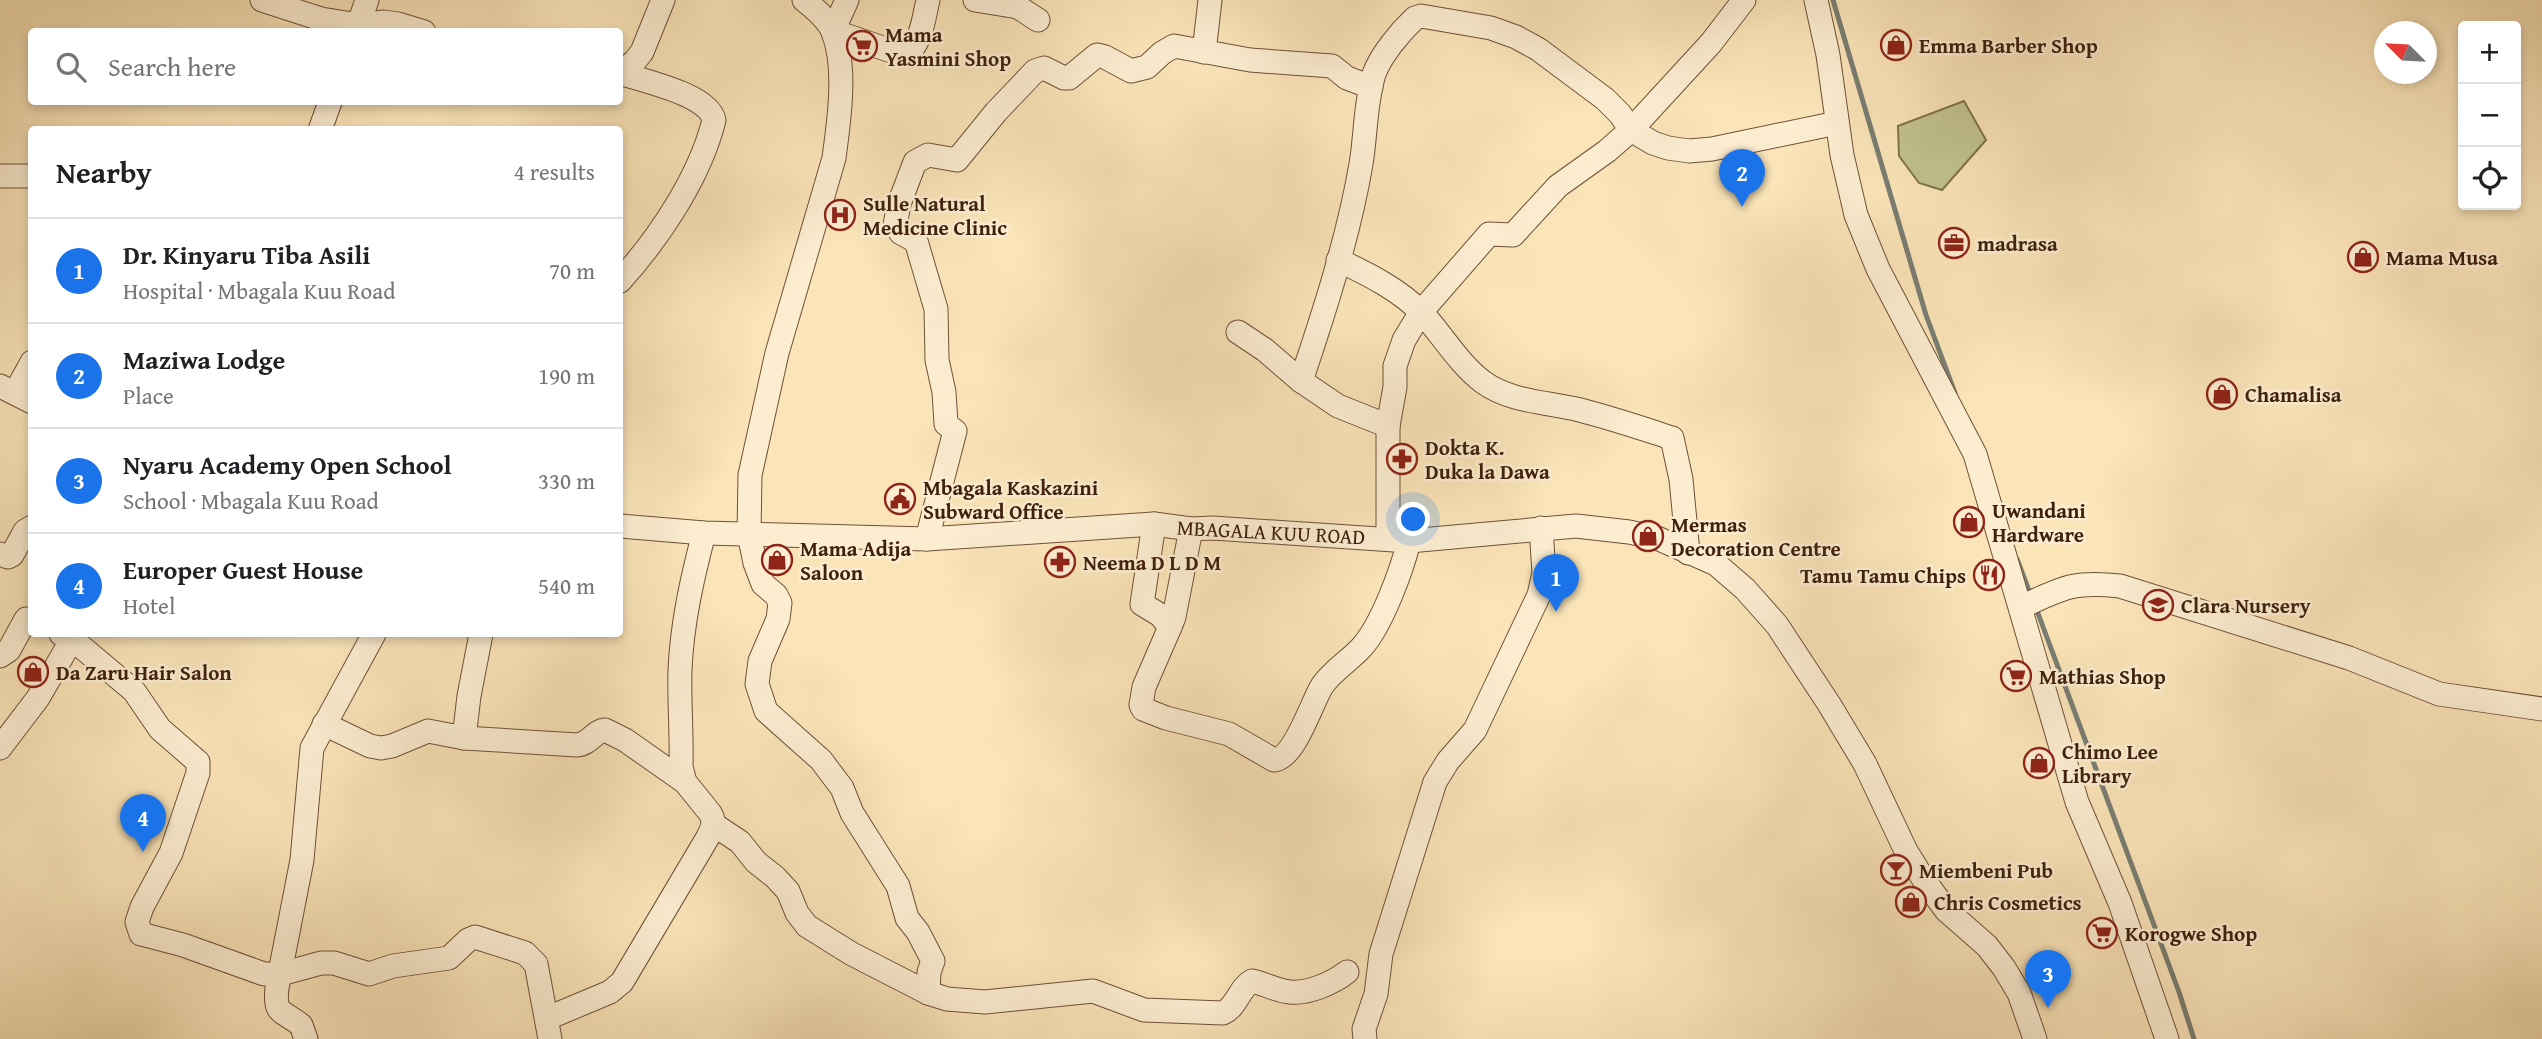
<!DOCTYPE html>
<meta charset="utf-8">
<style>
:root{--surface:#fff;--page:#f2f2f2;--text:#202124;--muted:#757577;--line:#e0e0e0;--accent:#1a73e8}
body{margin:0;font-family:"Gentium Book Plus",serif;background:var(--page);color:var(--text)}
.controls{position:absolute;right:21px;top:21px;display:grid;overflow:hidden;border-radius:7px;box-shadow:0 4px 10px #0003}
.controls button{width:63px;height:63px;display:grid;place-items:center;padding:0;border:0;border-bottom:2px solid var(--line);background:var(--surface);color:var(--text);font:35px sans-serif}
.compass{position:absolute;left:2374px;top:21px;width:63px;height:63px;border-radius:50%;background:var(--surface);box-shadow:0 4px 10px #0003;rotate:294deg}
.you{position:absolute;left:1414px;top:520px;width:24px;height:24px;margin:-18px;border:5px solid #fff;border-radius:50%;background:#1a73e8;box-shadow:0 0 0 10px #1a73e833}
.badge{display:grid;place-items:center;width:46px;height:46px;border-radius:50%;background:var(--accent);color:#fff;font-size:23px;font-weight:700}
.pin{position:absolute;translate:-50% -58px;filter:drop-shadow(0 2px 4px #0008)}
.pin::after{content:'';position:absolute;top:37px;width:24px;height:21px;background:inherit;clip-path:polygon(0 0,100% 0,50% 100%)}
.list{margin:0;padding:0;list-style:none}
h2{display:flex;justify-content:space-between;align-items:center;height:91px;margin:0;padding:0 28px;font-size:30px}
h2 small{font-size:23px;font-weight:400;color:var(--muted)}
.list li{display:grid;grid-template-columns:46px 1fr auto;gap:21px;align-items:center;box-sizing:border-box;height:105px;padding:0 28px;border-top:2px solid var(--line)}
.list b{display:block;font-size:26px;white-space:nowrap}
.list p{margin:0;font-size:23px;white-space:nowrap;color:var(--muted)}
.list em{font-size:23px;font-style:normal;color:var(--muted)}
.icon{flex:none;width:38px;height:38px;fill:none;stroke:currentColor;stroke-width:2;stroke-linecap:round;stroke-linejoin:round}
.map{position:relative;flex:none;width:2542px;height:1039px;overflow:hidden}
.search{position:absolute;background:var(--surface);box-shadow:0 4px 10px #0003;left:28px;top:28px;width:595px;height:77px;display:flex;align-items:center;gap:18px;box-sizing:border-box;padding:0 24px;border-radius:7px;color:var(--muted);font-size:26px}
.panel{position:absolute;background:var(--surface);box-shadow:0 4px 10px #0003;left:28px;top:126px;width:595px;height:511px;border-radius:7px}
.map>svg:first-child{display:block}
</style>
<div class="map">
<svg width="2542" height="1039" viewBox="0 0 2542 1039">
<rect width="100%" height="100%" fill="#fae4b8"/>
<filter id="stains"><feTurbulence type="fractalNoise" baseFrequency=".00286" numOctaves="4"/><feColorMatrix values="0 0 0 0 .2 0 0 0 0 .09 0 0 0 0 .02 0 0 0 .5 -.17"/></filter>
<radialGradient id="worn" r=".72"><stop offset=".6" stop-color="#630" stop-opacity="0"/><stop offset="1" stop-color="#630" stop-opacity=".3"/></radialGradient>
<polygon fill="#c1c38d" stroke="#80724c" stroke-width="2" points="1964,101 1986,140 1942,190 1919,183 1899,156 1898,126"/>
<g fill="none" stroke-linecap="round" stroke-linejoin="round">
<g stroke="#797e72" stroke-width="5">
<polyline points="1833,0 1926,315 1955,393"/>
<polyline points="2017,559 2031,596"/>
<polyline points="2036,608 2179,992 2194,1039"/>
</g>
<g stroke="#6e5137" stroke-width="25">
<g id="minor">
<polyline points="262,0 321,19 359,25 384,22 398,24 424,32"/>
<path d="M 804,0 C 814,8 828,19 833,32 C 847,67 839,121 834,158 L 777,353 L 750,475 L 749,534 L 755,563 L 763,584 L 776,595 L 780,603 L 778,619 L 760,661 L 757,684 L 766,711 L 821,760 L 842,788 L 852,813 L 898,886 L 907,918 L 918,932 L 933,961 L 929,972 L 928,993"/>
<path d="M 847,0 L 833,31 L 903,55 C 921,49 924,16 928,0"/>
<polyline points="975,0 1018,7 1038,20"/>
<polyline points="1816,0 1828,55 1842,155 1856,215 1878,269 1975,454 2077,802 2120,903 2167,1039"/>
<polyline points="356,32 367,0"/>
<polyline points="1204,52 1210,0"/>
<polyline points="620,72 634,62 642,52 663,0"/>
<path d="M 620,73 C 643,81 708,94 714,120 C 700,177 659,238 620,281"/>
<polyline points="320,130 330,102"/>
<polyline points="0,176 32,176"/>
<path d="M 1338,260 C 1368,274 1400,290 1423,314 C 1443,336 1459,364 1483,382 C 1510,402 1548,402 1580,410 C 1611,418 1641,428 1672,438 L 1681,479 L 1688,553"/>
<polyline points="1238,332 1265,350 1301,381 1338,406 1388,426"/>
<path d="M 1301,381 C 1324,313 1349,235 1361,164 C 1366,135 1365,103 1374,74 C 1381,55 1400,32 1415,18 L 1421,16 L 1491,28 L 1516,37 L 1538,49 L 1605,99 L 1620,114 L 1631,130 L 1653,143 L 1668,148 L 1689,151 L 1712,149 L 1837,123"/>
<polyline points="0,386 32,402"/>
<polyline points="15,393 32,362"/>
<path d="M 1154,524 L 1142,604 L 1160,615 L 1170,627 L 1144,687 L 1141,705 L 1143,709 L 1166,718 L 1229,734 L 1274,760 C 1295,758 1311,704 1322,686 C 1332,671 1349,661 1361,648 C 1381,627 1402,570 1409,541"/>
<polyline points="620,526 704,533 927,539 1154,524 1191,529 1213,528 1409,541 1576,526 1629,532 1657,538 1716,564 1745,589 1777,625 1829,704 1865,764 1906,851 1924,880 1946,910 1987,946 2004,968 2019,993 2035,1039"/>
<polyline points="927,539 955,431 946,424 944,392 937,360 936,309 916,241 901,233 895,225 899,204 915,162 928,155 957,160 996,112 1035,71 1044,68 1064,78 1069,78 1097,55 1105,57 1131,71 1147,67 1162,53 1174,46 1250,60 1332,66 1347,78 1371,87"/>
<polyline points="1388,539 1388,426 1395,387 1395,366 1404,340 1421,312 1489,234 1513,235 1558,186 1607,151 1631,130 1711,43 1744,0"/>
<polyline points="0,554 8,557 12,555 25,531 32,527"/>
<path d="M 2021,607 C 2063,588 2072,581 2120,586 L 2349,658 L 2439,694 L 2542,709"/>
<polyline points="1170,627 1174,617 1191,529"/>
<polyline points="61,634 72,639 134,691 160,729 198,762 198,773 171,853 142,907 137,922 141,934 183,945 264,974 281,974 321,963 334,963 369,974 393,966 449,958 468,940 475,937 525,953 536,964 550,1039"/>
<polyline points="0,656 9,650 26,619 32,621"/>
<path d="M 324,724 L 370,746 L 381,748 L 392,746 L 428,731 L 464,738 L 577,745 C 590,744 594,731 605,730 L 625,740 L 685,782"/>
<polyline points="464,738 469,696 481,634"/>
<polyline points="0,748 38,698 75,634"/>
<path d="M 713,824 L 740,842 L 756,862 L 775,877 L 788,891 L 797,913 L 807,926 L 852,954 L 928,993 L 947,999 L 985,1002 L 1093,991 L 1144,1010 L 1223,1013 C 1237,1007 1239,988 1252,981 C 1265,984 1278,991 1290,992 C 1308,994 1333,983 1347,972"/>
<path d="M 548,1018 L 610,992 L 622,982 L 708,837 C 712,828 716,822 710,813 L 685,782 L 681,767 C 682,735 679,702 680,670 C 682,623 692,579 704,533"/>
<path d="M 306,1039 L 301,1025 C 282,1010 274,1015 277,988 L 302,860 L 312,748 L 374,634"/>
<polyline points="1365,1039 1364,1029 1376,994 1381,954 1435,782 1448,761 1475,730 1539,595 1544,573 1541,528"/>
</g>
</g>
<use href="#minor" stroke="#fcedd1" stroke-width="23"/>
</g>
<defs>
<g id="shop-ring" transform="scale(1.575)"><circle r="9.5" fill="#fcedd1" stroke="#8f2418" stroke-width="1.5"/><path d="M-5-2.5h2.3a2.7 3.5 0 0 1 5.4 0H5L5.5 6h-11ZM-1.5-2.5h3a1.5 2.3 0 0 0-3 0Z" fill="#8f2418"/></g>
<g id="supermarket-ring" transform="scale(1.575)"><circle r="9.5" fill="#fcedd1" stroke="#8f2418" stroke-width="1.5"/><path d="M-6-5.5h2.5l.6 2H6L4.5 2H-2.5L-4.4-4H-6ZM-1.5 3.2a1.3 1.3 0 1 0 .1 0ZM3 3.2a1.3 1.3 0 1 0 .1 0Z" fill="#8f2418"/></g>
<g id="hospital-ring" transform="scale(1.575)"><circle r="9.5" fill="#fcedd1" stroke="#8f2418" stroke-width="1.5"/><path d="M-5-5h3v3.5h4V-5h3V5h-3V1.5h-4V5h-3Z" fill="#8f2418"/></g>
<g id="office-ring" transform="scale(1.575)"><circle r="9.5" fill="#fcedd1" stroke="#8f2418" stroke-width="1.5"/><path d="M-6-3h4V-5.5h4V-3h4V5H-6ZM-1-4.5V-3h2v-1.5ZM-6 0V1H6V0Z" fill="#8f2418"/></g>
<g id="pharmacy-ring" transform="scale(1.575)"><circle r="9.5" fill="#fcedd1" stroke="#8f2418" stroke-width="1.5"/><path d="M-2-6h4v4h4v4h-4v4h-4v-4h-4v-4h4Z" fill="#8f2418"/></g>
<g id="civic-ring" transform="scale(1.575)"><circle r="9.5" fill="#fcedd1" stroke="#8f2418" stroke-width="1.5"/><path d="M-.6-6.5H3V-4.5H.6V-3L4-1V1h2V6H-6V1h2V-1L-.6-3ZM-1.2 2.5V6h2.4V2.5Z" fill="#8f2418"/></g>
<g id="restaurant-ring" transform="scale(1.575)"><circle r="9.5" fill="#fcedd1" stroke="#8f2418" stroke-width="1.5"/><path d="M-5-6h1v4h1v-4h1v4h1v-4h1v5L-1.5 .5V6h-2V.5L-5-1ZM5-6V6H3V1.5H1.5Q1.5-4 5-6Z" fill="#8f2418"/></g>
<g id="school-ring" transform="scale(1.575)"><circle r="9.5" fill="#fcedd1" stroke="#8f2418" stroke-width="1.5"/><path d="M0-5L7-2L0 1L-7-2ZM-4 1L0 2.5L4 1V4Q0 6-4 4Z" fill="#8f2418"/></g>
<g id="bar-ring" transform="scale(1.575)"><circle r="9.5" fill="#fcedd1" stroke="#8f2418" stroke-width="1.5"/><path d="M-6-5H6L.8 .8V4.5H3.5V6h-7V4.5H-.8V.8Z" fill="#8f2418"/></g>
</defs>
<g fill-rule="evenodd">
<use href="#shop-ring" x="1896" y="45"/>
<use href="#supermarket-ring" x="862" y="46"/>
<use href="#hospital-ring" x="840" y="215"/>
<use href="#office-ring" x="1954" y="243"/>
<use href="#shop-ring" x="2363" y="257"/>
<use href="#shop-ring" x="2222" y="394"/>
<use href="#pharmacy-ring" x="1402" y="459"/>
<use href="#civic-ring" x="900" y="499"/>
<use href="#shop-ring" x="1969" y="522"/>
<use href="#shop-ring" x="1648" y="536"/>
<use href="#shop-ring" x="777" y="560"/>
<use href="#pharmacy-ring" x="1060" y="562"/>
<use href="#restaurant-ring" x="1989" y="575"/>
<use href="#school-ring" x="2158" y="605"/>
<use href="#shop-ring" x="33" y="672"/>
<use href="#supermarket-ring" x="2016" y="676"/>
<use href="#shop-ring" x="2039" y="763"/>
<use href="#bar-ring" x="1896" y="870"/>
<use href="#shop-ring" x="1911" y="902"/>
<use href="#supermarket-ring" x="2102" y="933"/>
</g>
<g text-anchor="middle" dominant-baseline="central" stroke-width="5" stroke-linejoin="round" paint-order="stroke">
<g font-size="21" font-weight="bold" fill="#3f200c" stroke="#fcedd1" text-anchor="start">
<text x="885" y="34">Mama<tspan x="885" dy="24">Yasmini Shop</tspan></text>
<text x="1919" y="45">Emma Barber Shop</text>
<text x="863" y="203">Sulle Natural<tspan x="863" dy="24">Medicine Clinic</tspan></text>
<text x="1977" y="243">madrasa</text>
<text x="2386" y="257">Mama Musa</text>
<text x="2245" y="394">Chamalisa</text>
<text x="1425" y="447">Dokta K.<tspan x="1425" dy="24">Duka la Dawa</tspan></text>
<text x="923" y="487">Mbagala Kaskazini<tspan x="923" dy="24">Subward Office</tspan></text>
<text x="1992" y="510">Uwandani<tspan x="1992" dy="24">Hardware</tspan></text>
<text x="1671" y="524">Mermas<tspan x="1671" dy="24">Decoration Centre</tspan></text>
<text x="800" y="548">Mama Adija<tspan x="800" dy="24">Saloon</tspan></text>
<text x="1083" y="562">Neema D L D M</text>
<text x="1966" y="575" text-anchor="end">Tamu Tamu Chips</text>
<text x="2181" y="605">Clara Nursery</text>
<text x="56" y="672">Da Zaru Hair Salon</text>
<text x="2039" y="676">Mathias Shop</text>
<text x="2062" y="751">Chimo Lee<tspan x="2062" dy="24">Library</tspan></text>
<text x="1919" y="870">Miembeni Pub</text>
<text x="1934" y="902">Chris Cosmetics</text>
<text x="2125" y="933">Korogwe Shop</text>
</g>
<g font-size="21" fill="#3f200c" stroke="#fcedd1">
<text transform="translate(1271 532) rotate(3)">MBAGALA KUU ROAD</text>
</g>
</g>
<rect width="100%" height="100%" filter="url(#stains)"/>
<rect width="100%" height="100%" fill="url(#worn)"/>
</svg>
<div class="controls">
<button>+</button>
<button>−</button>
<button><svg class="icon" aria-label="locate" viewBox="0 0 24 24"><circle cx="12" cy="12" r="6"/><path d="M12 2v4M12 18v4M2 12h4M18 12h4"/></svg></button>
</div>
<svg class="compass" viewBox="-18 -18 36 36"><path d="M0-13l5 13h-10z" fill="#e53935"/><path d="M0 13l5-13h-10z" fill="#757577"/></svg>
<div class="you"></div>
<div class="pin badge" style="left:1556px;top:612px">1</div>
<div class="pin badge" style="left:1742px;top:207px">2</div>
<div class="pin badge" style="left:2048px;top:1008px">3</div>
<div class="pin badge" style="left:143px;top:852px">4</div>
<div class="search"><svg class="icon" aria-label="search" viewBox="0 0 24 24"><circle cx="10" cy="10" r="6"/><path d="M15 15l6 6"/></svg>Search here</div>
<section class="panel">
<h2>Nearby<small>4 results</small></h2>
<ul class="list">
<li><span class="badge">1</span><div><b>Dr. Kinyaru Tiba Asili</b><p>Hospital · Mbagala Kuu Road</p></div><em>70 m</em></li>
<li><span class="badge">2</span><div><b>Maziwa Lodge</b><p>Place</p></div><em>190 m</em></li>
<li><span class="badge">3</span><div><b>Nyaru Academy Open School</b><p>School · Mbagala Kuu Road</p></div><em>330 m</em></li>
<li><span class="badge">4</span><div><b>Europer Guest House</b><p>Hotel</p></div><em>540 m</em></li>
</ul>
</section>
</div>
